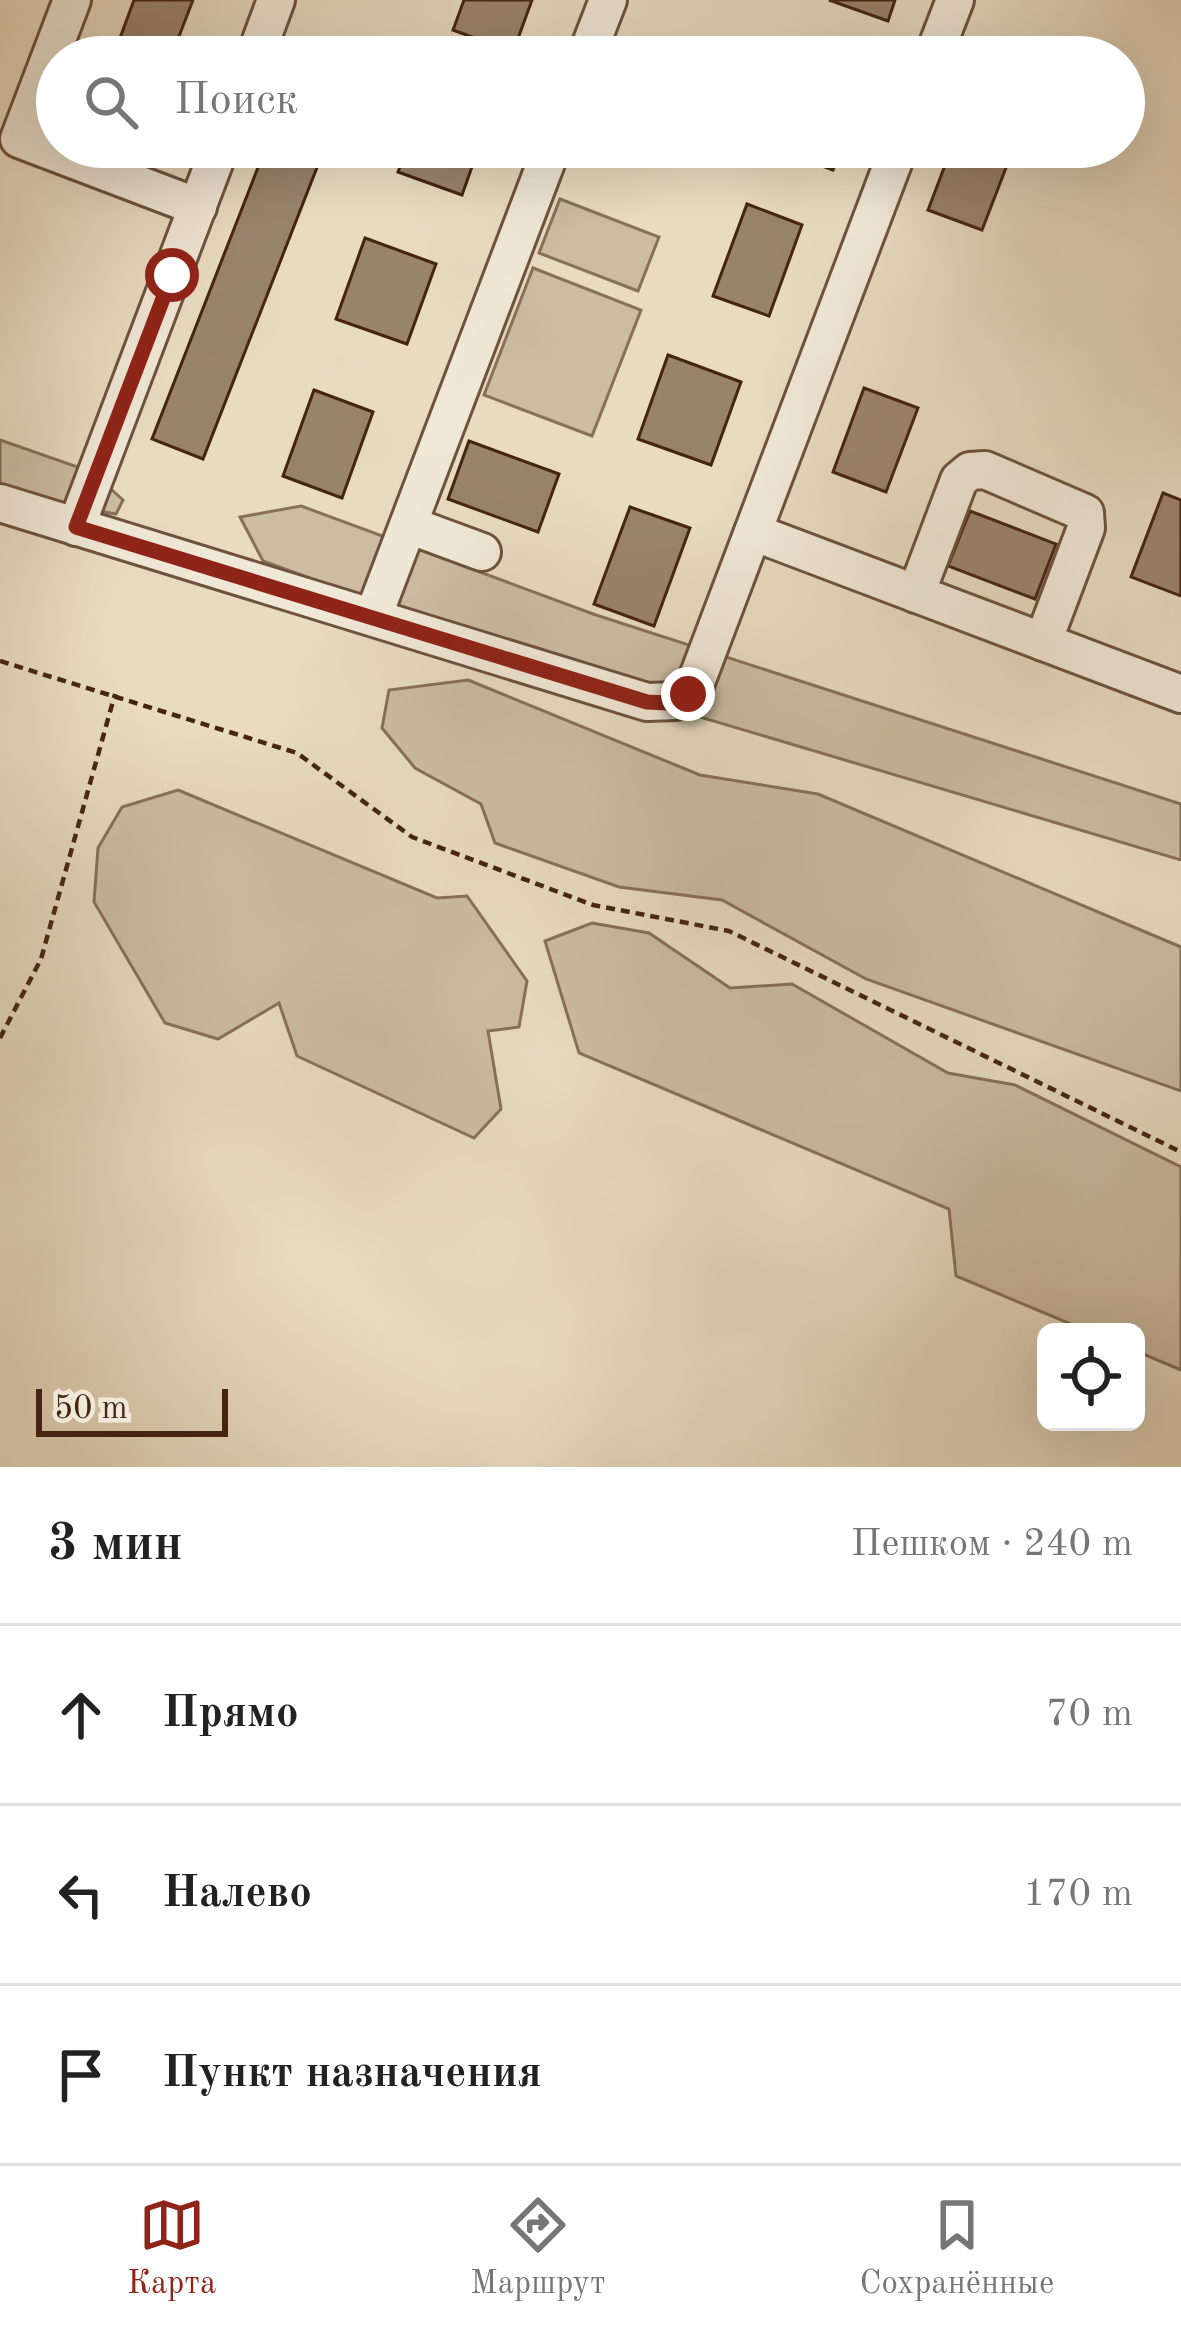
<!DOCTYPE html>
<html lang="ru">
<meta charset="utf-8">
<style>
:root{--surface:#fff;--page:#f2f2f2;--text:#222;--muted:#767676;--line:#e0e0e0;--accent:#8f2418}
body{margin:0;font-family:"Old Standard TT",serif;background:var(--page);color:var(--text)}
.controls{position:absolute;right:36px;bottom:36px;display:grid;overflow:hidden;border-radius:18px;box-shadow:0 12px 48px #0002}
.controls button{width:108px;height:108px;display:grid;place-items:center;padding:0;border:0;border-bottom:3px solid var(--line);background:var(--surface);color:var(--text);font:60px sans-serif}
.scale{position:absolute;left:36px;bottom:30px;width:192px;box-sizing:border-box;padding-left:12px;border:6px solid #452412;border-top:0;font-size:33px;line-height:42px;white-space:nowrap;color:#452412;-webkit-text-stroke:9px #f0e8d7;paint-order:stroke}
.stop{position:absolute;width:36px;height:36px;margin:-27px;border:9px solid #8f2418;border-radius:50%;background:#fff}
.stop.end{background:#8f2418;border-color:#fff;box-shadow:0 3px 12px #0008}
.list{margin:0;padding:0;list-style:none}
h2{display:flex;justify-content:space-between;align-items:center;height:156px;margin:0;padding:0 48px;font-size:51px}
h2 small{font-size:39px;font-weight:400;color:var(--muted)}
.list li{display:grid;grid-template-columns:78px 1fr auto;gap:36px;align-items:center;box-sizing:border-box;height:180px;padding:0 48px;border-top:3px solid var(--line)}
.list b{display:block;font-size:45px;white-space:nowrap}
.list em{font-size:39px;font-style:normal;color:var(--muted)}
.icon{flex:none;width:66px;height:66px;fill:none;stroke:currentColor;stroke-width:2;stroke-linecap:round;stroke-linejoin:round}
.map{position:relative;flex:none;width:1181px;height:1467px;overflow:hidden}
.search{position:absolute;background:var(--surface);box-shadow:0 12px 48px #0002;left:36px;right:36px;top:36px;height:132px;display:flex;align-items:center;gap:30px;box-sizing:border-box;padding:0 42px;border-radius:66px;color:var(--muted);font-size:45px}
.sheet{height:696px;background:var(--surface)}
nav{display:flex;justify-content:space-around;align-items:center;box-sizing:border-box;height:168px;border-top:3px solid var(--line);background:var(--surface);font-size:33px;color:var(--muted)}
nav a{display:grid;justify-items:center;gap:6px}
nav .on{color:var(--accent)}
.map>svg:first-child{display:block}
</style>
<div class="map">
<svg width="1181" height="1467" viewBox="0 0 1181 1467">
<rect width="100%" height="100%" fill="#e8dbc1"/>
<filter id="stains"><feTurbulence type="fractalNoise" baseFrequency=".00167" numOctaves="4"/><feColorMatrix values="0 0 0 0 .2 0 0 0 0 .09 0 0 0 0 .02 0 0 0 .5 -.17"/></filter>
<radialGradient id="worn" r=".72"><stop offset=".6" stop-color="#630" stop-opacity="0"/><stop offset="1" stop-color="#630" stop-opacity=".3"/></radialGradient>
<g fill="#ccbca3" stroke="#88705a" stroke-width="3">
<polygon points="560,199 659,237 638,291 539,253"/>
<polygon points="533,268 641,310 592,436 484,395"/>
<polygon points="0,440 92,472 123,500 116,514 0,494"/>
<polygon points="301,506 596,615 1181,804 1181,860 643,700 263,561 240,517"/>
<polygon points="468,680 700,775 818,794 1181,947 1181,1091 866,979 722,900 619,887 495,843 481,804 415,768 382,728 389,690"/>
<polygon points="178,790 437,898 467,896 527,981 519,1027 488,1031 501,1109 474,1138 297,1056 279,1003 218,1039 165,1023 94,902 98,848 122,807"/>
<polygon points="592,923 649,933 730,988 792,984 948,1073 1015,1085 1181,1167 1181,1370 1136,1351 1136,1332 1090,1332 956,1276 949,1209 579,1053 545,941"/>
</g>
<g fill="#9a836d" stroke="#452412" stroke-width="3">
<polygon points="134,0 193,0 171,57 113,57"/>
<polygon points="464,0 532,0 513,52 453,30"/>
<polygon points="829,0 895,0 888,21"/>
<polygon points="266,147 325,147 203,459 152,439"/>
<polygon points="407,147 479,147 462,195 398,172"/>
<polygon points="772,147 841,147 833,170"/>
<polygon points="952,147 1014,147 982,230 928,210"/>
<polygon points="747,204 802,225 769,316 713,296"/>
<polygon points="365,238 436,264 407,344 336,319"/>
<polygon points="668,355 741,382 711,465 638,439"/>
<polygon points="864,388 918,408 886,492 833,472"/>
<polygon points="314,390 373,412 342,498 283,476"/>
<polygon points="469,441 559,474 538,532 448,499"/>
<polygon points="1163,493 1181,500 1181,596 1131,577"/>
<polygon points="630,507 690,528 654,626 594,604"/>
<polygon points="970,511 1056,544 1035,599 948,566"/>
</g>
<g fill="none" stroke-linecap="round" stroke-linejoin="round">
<g stroke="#6e523e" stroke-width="42">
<g id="minor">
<polyline points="72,0 19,139 198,207"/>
<polyline points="255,57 276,0"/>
<polyline points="586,57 608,0"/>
<polyline points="933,57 955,0"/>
<polyline points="0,503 647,702 676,701 693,690 899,147"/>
<polyline points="409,525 482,552"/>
<polyline points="76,527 220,147"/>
<polyline points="753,532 1181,694"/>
<polyline points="916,594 959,480 970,471 985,470 1085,513 1086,528 1043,642"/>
<polyline points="373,617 552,147"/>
</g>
</g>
<g stroke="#452412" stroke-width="4.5" stroke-dasharray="9 6" stroke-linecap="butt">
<polyline points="0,661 297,753 412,837 593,905 729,931 1181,1152"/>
<polyline points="0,1038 41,959 115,694"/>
</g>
<use href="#minor" stroke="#f0e8d7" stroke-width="36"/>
</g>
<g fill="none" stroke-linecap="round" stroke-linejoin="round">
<polyline stroke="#8f2418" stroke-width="15" points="172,275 76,527 647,702 668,703 688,694"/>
</g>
<rect width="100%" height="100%" filter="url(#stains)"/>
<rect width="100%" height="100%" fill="url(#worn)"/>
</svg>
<div class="controls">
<button><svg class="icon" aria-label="locate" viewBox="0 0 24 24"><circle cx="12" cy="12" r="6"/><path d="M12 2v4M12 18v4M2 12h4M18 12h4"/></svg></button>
</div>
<div class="scale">50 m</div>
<div class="stop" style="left:172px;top:275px"></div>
<div class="stop end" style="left:688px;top:694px"></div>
<div class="search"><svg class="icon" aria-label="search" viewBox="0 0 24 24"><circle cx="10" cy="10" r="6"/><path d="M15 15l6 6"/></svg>Поиск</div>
</div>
<section class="sheet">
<h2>3 мин<small>Пешком · 240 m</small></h2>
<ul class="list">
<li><svg class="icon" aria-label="ahead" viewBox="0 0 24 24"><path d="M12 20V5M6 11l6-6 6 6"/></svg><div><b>Прямо</b></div><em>70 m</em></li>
<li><svg class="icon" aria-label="left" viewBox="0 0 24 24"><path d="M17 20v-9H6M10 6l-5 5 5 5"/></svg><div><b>Налево</b></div><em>170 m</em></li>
<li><svg class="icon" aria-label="arrive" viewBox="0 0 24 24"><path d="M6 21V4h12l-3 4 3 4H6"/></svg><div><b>Пункт назначения</b></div></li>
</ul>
</section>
<nav>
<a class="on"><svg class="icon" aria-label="map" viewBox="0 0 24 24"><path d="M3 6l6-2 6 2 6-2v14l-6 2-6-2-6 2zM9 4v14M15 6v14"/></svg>Карта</a>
<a><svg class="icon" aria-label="directions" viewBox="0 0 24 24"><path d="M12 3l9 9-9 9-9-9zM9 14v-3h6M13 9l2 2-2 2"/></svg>Маршрут</a>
<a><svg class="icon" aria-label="saved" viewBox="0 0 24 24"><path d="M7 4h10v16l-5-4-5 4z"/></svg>Сохранённые</a>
</nav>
